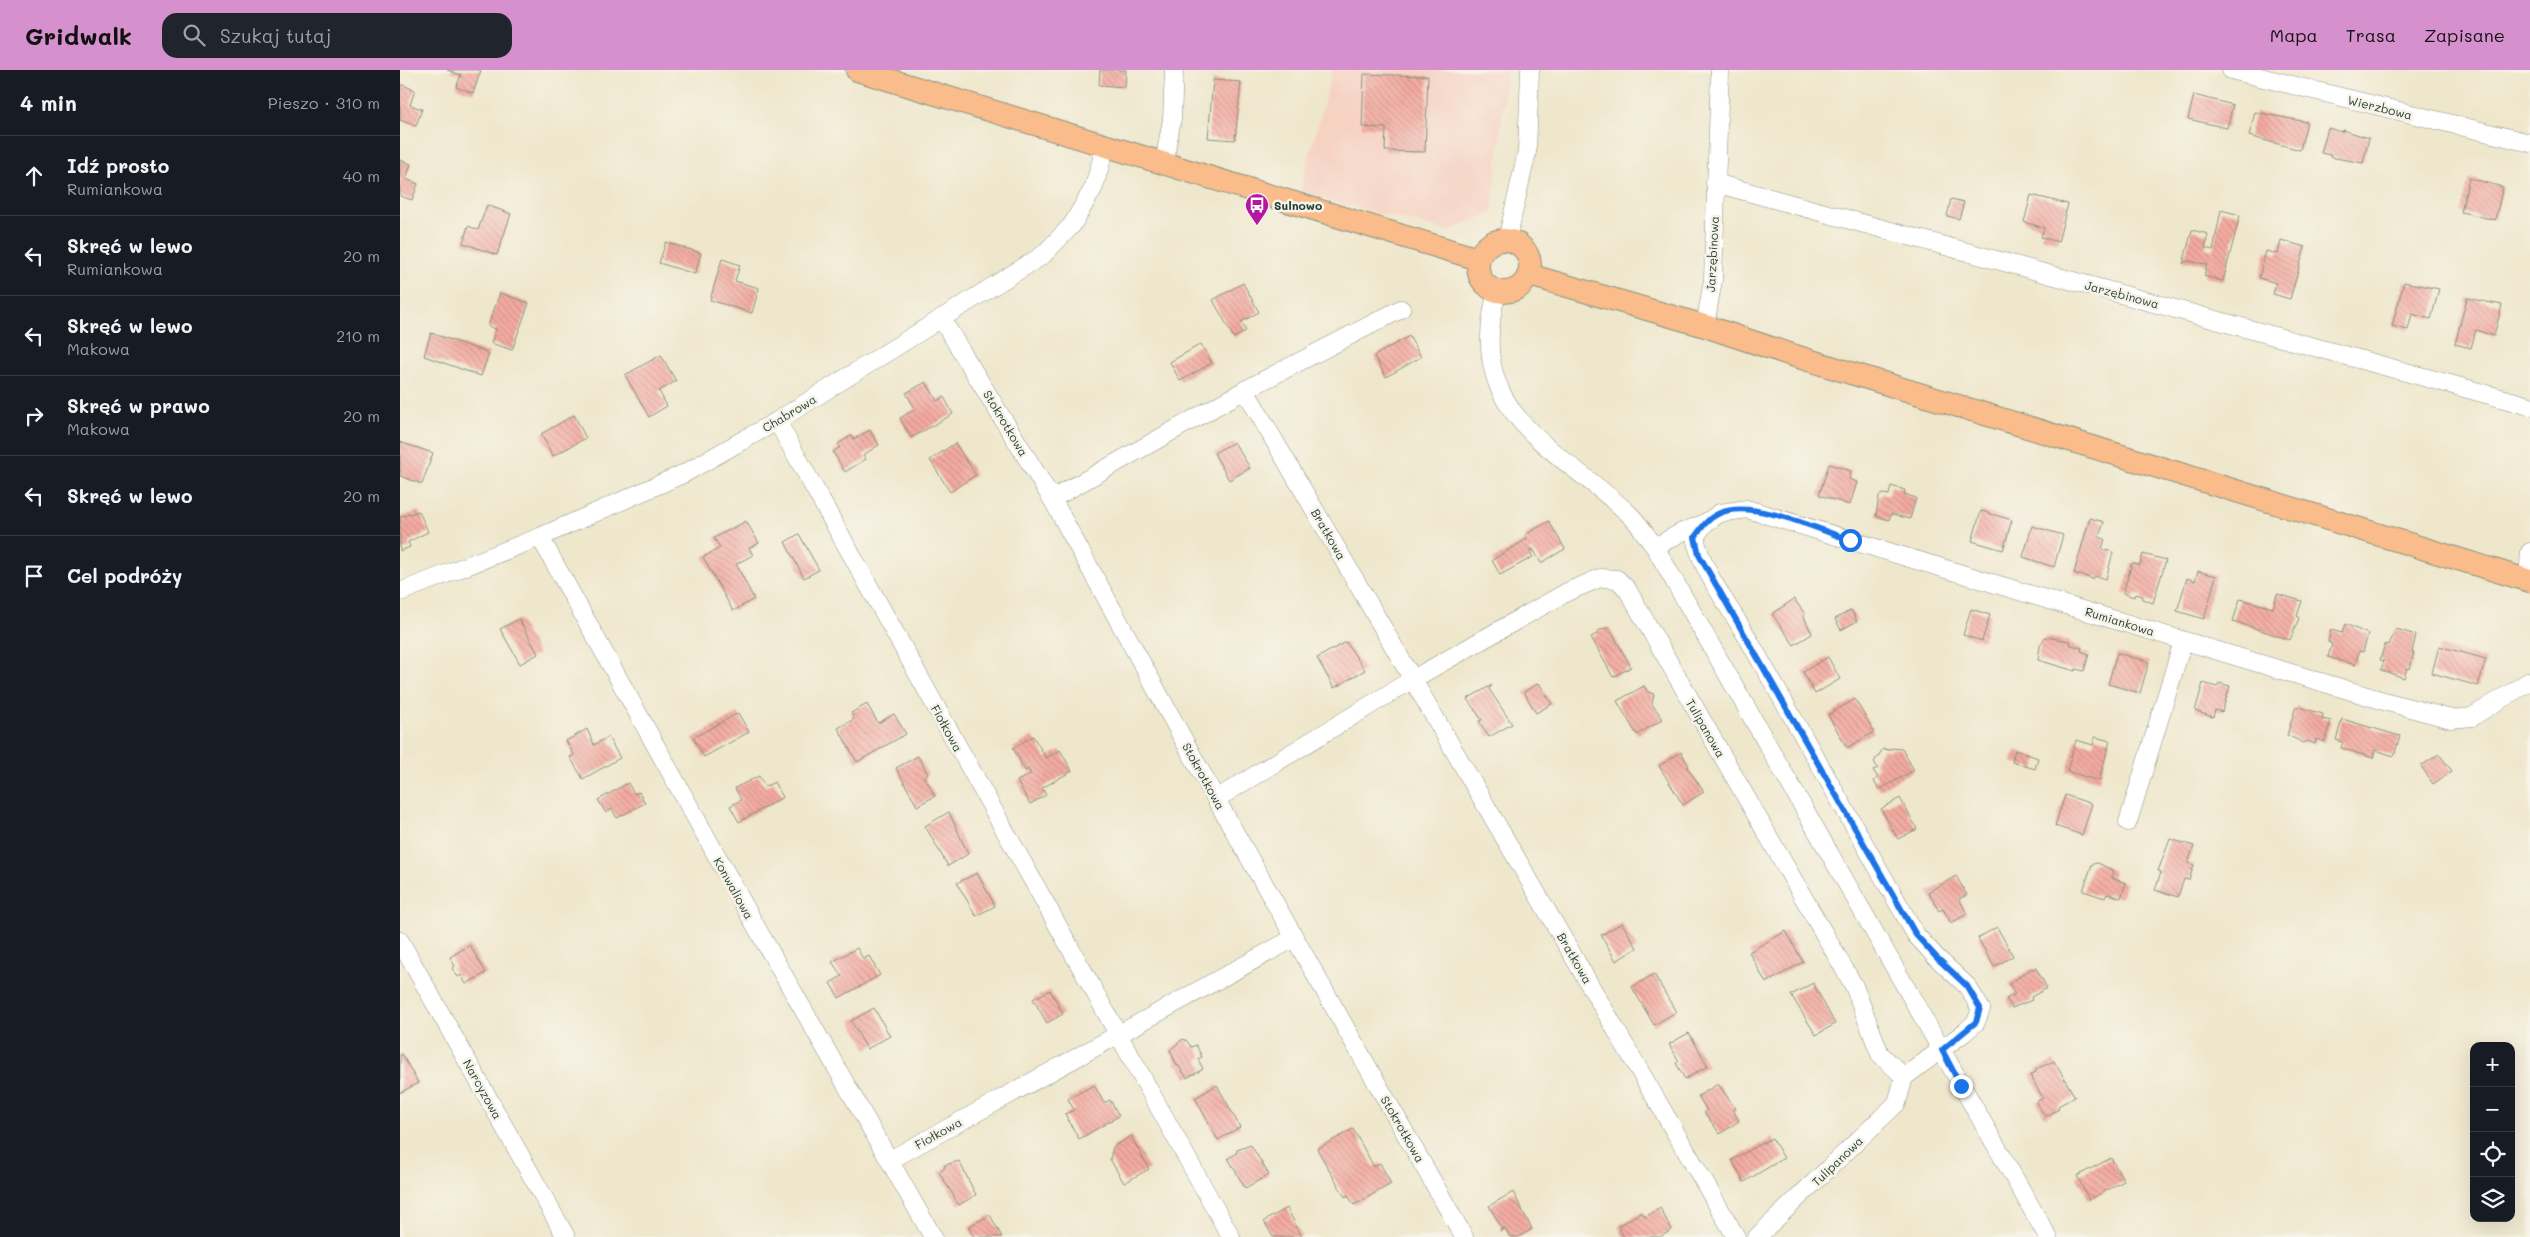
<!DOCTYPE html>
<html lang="pl">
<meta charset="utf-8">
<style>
:root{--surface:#171b24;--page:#20242c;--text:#f1f3f6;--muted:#9ea1a6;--line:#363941;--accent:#d690ce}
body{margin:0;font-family:Mali,sans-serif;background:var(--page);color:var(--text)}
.controls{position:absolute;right:15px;bottom:15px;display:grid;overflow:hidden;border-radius:10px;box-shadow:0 5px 20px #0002}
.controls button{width:45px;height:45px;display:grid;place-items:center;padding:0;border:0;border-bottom:1px solid var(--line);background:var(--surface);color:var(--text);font:25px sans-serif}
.stop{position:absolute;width:15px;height:15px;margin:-11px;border:4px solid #1a73e8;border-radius:50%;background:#fff}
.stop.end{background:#1a73e8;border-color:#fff;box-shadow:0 1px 5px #0008}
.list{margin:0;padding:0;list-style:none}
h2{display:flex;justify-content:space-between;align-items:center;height:65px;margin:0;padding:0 20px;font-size:21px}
h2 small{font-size:16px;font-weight:400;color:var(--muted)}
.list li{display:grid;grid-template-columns:32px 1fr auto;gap:15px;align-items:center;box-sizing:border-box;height:80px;padding:0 20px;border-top:1px solid var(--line)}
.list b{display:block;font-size:19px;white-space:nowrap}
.list p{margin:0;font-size:16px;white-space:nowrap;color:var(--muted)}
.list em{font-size:16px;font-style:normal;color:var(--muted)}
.icon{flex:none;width:28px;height:28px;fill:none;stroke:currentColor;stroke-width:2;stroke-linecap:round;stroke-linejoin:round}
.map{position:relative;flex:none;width:2130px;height:1167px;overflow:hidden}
header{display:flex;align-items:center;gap:30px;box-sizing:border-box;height:70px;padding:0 25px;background:var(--accent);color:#111}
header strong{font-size:24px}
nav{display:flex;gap:28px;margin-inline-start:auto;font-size:18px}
.search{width:350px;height:45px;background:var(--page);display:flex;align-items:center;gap:12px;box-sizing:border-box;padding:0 18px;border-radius:15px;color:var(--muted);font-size:19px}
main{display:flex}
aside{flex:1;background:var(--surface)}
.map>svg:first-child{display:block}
</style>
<header>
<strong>Gridwalk</strong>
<div class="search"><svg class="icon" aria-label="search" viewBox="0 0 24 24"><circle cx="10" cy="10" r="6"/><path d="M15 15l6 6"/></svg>Szukaj tutaj</div>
<nav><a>Mapa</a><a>Trasa</a><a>Zapisane</a></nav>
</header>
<main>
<aside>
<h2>4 min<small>Pieszo · 310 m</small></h2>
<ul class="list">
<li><svg class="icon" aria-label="ahead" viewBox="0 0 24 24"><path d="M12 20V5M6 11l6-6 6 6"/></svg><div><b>Idź prosto</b><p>Rumiankowa</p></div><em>40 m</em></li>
<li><svg class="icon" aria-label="left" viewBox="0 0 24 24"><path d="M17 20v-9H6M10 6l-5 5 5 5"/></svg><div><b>Skręć w lewo</b><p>Rumiankowa</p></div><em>20 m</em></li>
<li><svg class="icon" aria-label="left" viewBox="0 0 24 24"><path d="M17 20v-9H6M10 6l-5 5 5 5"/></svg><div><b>Skręć w lewo</b><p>Makowa</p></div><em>210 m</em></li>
<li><svg class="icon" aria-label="right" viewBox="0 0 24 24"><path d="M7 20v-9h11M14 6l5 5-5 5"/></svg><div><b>Skręć w prawo</b><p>Makowa</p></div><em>20 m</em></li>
<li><svg class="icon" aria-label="left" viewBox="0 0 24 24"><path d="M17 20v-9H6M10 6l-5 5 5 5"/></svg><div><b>Skręć w lewo</b></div><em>20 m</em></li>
<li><svg class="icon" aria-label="arrive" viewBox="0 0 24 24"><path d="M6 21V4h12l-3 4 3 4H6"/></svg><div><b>Cel podróży</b></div></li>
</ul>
</aside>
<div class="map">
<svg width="2130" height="1167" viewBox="0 0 2130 1167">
<defs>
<pattern id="building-back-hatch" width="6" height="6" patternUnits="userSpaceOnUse" patternTransform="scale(1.25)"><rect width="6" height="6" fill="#f5aba1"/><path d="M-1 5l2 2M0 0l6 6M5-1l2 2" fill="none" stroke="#c68c84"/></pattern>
</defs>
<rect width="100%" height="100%" fill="#f7f3e8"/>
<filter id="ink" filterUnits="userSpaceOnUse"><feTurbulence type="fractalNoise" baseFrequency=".02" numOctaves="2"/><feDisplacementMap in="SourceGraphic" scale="10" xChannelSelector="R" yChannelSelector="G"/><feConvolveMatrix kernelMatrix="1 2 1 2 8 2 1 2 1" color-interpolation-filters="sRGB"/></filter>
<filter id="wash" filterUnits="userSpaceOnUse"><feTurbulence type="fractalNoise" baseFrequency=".0096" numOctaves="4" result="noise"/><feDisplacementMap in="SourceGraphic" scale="20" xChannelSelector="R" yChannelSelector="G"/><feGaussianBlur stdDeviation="1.12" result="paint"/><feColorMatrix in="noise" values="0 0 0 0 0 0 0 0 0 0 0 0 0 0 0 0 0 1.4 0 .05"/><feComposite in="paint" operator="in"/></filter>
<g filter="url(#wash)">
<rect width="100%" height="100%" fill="#efe7cc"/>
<polygon fill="#f6d2c3" points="933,0 1107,0 1092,142 1049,161 899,123"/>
<g id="blocks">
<g fill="url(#building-back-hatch)">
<polygon points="47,0 81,0 73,23 56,17 61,5"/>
<polygon points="700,0 726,0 725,17 699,15"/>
<polygon points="964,4 1028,6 1025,82 985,81 986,58 962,57"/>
<polygon points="813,10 841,12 835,70 808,68"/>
<polygon points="0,14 15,20 10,35 22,39 16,56 0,50"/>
<polygon points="1794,25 1833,35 1827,58 1788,49"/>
<polygon points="1855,42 1907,52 1900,80 1849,66"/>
<polygon points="1928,58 1942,62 1943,60 1969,68 1963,93 1930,87 1930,85 1921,83"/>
<polygon points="0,90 11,94 6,109 18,114 12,130 0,126"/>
<polygon points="2069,108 2103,117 2095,150 2061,142"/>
<polygon points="1631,125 1668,134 1658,172 1641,167 1644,158 1624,152"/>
<polygon points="1551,129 1564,132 1559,149 1547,146"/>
<polygon points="87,135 111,144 97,185 63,173 68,156 78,160"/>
<polygon points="1821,140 1840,145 1823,211 1804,206 1807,194 1786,191 1783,194 1792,160 1808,164 1805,178 1813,180"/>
<polygon points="1881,170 1905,177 1890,229 1873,224 1876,213 1859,208 1866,181 1878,184"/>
<polygon points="266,172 301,183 295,204 259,193"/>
<polygon points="322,189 340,195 335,211 359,218 352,243 310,230"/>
<polygon points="2004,212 2039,219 2031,249 2012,244 2008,260 1992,256"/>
<polygon points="843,213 859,242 841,252 846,261 834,268 813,230"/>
<polygon points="100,223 129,233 112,280 91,273 96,259 88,256"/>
<polygon points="2067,228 2102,235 2094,266 2076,260 2071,278 2055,274"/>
<polygon points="31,263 89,283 81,306 24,286"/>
<polygon points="1009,266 1021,287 986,307 974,286"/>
<polygon points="801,274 812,293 780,311 770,292"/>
<polygon points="261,285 276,311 259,321 267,336 249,347 225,305"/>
<polygon points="526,312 537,331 544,327 553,344 511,368 500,348 515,339 506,323"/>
<polygon points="174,345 186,368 153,386 141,364"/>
<polygon points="470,360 479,375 463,385 466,389 445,402 433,382 440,377 438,374 452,365 454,369"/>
<polygon points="0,372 33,383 22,414 0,406"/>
<polygon points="834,372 850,398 829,410 814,383"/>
<polygon points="555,373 576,405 550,422 530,390"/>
<polygon points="1429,394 1451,401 1449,409 1457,412 1450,435 1419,425"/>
<polygon points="1491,416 1505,420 1504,424 1516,428 1510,449 1491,444 1489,450 1476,446 1479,426 1483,424 1489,425"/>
<polygon points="19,441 28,462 8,472 10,477 0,481 0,447"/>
<polygon points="1581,441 1612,450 1603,480 1572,471"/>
<polygon points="1690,448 1704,452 1699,467 1705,469 1702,479 1713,482 1706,509 1695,506 1693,509 1674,503"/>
<polygon points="346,451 359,473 349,478 353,485 336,494 354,529 333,541 303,487 320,478 314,468"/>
<polygon points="1149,451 1165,479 1141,493 1133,479 1129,481 1133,487 1100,505 1092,490 1127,469 1125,465"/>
<polygon points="1632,456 1663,465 1654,497 1623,487"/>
<polygon points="399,464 419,500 404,508 385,472"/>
<polygon points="1743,484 1766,490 1753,533 1742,529 1743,526 1735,524 1734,527 1723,523 1732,493 1740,495"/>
<polygon points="1798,501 1816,506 1804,549 1777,541 1787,508 1795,511"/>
<polygon points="1877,524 1902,531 1897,546 1899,548 1890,570 1833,551 1840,529 1873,538"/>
<polygon points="1394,529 1405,544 1404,547 1412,564 1394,575 1372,544"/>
<polygon points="1571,539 1590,545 1582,571 1563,565"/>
<polygon points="1451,540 1457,551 1441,560 1435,549"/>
<polygon points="119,549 138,584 120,594 100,559"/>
<polygon points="1945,554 1968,564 1963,582 1959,581 1955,595 1928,587 1932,574 1928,572 1931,560 1942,563"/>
<polygon points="1209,557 1231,597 1213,607 1191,567 1197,564 1198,561"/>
<polygon points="1996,559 2016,565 2012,582 2014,583 2010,599 2007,598 2004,608 1981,600 1984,591 1980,590 1985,574 1989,575"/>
<polygon points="1645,567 1670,571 1669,574 1682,578 1681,581 1689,584 1684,601 1676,599 1675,601 1638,590 1640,576"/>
<polygon points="946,572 965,600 934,618 917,588"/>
<polygon points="2039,576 2086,589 2078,616 2032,603"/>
<polygon points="1717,583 1749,592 1740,623 1708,614"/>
<polygon points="1428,587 1440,609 1415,624 1403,602"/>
<polygon points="1139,613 1152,634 1136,643 1124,622"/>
<polygon points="1803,613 1817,617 1819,613 1830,616 1822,642 1815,640 1813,647 1795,641"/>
<polygon points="1092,615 1089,619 1112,654 1089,667 1079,651 1082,650 1067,629"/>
<polygon points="1244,616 1248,622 1254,624 1252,634 1263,649 1237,665 1217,631"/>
<polygon points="1455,629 1474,662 1447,678 1428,645"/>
<polygon points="467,634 478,653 494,644 506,664 457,692 438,658 454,649 451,643"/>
<polygon points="1896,636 1923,644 1922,649 1931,651 1924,672 1916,669 1915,674 1907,671 1904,673 1887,665"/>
<polygon points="338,643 349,662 304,687 293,668"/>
<polygon points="1942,649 2000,666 1994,686 1975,680 1973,688 1941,678 1943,672 1936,670"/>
<polygon points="187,659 194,675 208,667 220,688 183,709 170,687 174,685 166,671"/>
<polygon points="633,666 646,688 660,680 672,701 642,718 646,725 630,734 617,711 631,704 628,699 625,701 613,678"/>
<polygon points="1695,667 1710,671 1699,711 1667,701 1676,670 1693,675"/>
<polygon points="1493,678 1502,679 1514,700 1479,720 1474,711 1478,708 1473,700 1478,698 1474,692 1483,679 1489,680"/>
<polygon points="1615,680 1638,688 1635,699 1612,692"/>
<polygon points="1281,682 1289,696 1287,697 1304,722 1283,735 1259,696"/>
<polygon points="2039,684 2052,701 2033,714 2021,696"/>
<polygon points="518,686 528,704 524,706 535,726 517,736 496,698"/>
<polygon points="359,706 365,717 374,712 383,727 339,752 330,736 341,730 335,718"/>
<polygon points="228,713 234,724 239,722 245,733 217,748 212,739 206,743 198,730"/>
<polygon points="1665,725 1692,734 1682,765 1655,756"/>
<polygon points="1500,728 1517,759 1498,769 1481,739"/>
<polygon points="549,742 568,784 548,796 525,756"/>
<polygon points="1770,769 1794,776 1788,793 1794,795 1789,810 1784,809 1778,827 1755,820 1761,802 1758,801"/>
<polygon points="1698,793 1714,801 1712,808 1726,813 1721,828 1707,824 1705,828 1683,821 1692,794"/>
<polygon points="577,803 595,836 576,846 557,813"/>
<polygon points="1556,806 1567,825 1559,829 1567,844 1551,853 1543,839 1539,841 1528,822"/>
<polygon points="1222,853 1237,878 1216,891 1201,865"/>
<polygon points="1597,857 1613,886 1594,897 1578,868"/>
<polygon points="1386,861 1403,892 1366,913 1349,882"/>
<polygon points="70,875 86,903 66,914 61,905 58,907 52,898 55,896 50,887"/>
<polygon points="457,878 463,889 469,886 480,905 439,928 430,913 442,906 432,892"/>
<polygon points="1632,898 1633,900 1636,898 1647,918 1631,927 1632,930 1612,938 1606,929 1615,924 1609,914"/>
<polygon points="1254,904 1276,942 1254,955 1232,917"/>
<polygon points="1413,913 1435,954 1416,965 1391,925"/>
<polygon points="650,920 663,944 647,953 633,929"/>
<polygon points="474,938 490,966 467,979 451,951"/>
<polygon points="1289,963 1308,996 1285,1009 1276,993 1279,991 1269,974"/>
<polygon points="783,969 787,971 791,977 796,975 802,987 798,989 803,999 787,1008 778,995 777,996 770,980"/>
<polygon points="2,984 18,1013 0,1023 0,985"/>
<polygon points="1654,991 1675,1027 1658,1036 1659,1039 1645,1047 1636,1032 1643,1028 1630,1005 1637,1001 1636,999"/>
<polygon points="1318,1014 1336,1039 1333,1040 1339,1051 1320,1064 1304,1042 1307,1040 1298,1026"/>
<polygon points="694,1015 704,1033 710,1030 719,1046 679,1069 665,1044 674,1040 668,1029"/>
<polygon points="817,1015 840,1057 818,1070 795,1028"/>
<polygon points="953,1059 974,1097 980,1093 991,1114 954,1135 948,1125 945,1127 917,1079"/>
<polygon points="731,1066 749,1099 724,1113 710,1089 713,1077"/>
<polygon points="1372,1068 1384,1088 1344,1112 1332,1090"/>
<polygon points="851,1075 869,1105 845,1118 828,1088 836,1084 837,1080"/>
<polygon points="1711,1088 1724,1111 1689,1130 1677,1106"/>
<polygon points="559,1091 576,1125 559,1135 539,1102 544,1099 545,1095"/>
<polygon points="1113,1122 1132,1159 1119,1167 1110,1167 1105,1158 1100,1161 1102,1158 1089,1136"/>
<polygon points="887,1138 902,1167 873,1167 864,1151"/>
<polygon points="1260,1138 1272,1160 1260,1167 1224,1167 1218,1156 1242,1142 1245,1147"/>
<polygon points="590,1145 602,1167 574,1167 568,1157"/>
</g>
</g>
</g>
<g filter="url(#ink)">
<use href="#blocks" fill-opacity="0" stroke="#879280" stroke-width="1"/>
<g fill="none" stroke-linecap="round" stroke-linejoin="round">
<g stroke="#879280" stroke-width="19">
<g id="minor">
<polyline points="1831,0 2130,73"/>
<polyline points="764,93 772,49 774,0"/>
<polyline points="1315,113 2130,336"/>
<polyline points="1107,170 1127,82 1130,0"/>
<path d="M 1097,222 C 1063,345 1155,375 1229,444 C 1239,453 1246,466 1255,477 L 1648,1167"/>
<polyline points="541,248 652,429 816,729 1064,1167"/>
<polyline points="1305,256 1313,210 1320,0"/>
<polyline points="845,320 1336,1167"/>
<polyline points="377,351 831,1167"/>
<polyline points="652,429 845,320 1001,239"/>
<path d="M 1305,453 L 1295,467 C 1302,503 1333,541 1351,574 C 1405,671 1460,768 1516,865 L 1536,887 L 1567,916 L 1581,939 L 1576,952 L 1565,962 L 1504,1007 L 1497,1033 L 1357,1167"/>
<polyline points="140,467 359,862 533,1167"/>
<polyline points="1255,477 1280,463 1305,453 1320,443 1347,439 1984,631 2051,649 2072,647 2130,611"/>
<polyline points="2128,510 2130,482"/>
<polyline points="0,522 140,467 285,403 377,351 643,185 672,155 694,117 706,74"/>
<polyline points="816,729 1013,609 1167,522 1200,508 1217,509 1227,519 1454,916 1480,984 1504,1007"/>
<polyline points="1728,752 1783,571"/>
<polyline points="0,871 166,1167"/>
<polyline points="490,1090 894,868"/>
</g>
</g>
<g stroke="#879280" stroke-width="24">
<g id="major">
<polyline points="457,0 1078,189"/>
<circle cx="1104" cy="196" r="26"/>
<polyline points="1129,205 1305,256 1392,285 2130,511"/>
</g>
</g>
<use href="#minor" stroke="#fff" stroke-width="18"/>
<use href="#major" stroke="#f9bc8a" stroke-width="22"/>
</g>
</g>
<g fill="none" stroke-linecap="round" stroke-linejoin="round" filter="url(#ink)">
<path stroke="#1a73e8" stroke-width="6" d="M 1450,470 C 1417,459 1352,429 1320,443 C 1308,448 1302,457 1295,467 L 1299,485 L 1516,865 L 1536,887 L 1567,916 L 1580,938 L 1576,952 L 1542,980 L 1561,1016"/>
</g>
<defs>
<g id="bus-pin" transform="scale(1.25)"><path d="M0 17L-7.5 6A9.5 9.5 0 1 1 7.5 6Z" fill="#b5179e" stroke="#f7f3e8"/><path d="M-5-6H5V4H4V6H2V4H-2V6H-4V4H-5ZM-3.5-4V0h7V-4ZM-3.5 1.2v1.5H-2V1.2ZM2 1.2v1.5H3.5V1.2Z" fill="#fff"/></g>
</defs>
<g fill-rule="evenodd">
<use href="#bus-pin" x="857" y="135"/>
</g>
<g text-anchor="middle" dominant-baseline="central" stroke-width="5" stroke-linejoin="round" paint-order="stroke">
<g font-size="12" fill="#1f3d34" stroke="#f7f3e8">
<text transform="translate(1980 37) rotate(14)">Wierzbowa</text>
<text transform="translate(1312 184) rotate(-87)">Jarzębinowa</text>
<text transform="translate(1722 224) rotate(15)">Jarzębinowa</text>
<text transform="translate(389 343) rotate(-31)">Chabrowa</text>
<text transform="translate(606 353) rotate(59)">Stokrotkowa</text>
<text transform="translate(929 464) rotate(60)">Bratkowa</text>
<text transform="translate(1720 551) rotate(17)">Rumiankowa</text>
<text transform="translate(547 658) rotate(61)">Fiołkowa</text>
<text transform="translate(1306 658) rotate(60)">Tulipanowa</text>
<text transform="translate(804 706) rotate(61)">Stokrotkowa</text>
<text transform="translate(334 818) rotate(61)">Konwaliowa</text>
<text transform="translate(1175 888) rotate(60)">Bratkowa</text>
<text transform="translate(83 1019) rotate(61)">Narcyzowa</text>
<text transform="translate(1003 1059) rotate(60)">Stokrotkowa</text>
<text transform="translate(538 1063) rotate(-29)">Fiołkowa</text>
<text transform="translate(1437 1091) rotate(-44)">Tulipanowa</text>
</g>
<g font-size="12" font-weight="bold" fill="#1f3d34" stroke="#f7f3e8" text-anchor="start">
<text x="874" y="135">Sulnowo</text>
</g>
</g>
</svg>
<div class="controls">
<button>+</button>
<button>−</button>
<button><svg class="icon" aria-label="locate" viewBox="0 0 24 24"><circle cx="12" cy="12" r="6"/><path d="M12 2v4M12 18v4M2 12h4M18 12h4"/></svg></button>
<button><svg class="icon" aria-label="layers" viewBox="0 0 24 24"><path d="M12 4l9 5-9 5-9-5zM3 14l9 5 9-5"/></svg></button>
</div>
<div class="stop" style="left:1450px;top:470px"></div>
<div class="stop end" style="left:1561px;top:1016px"></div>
</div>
</main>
